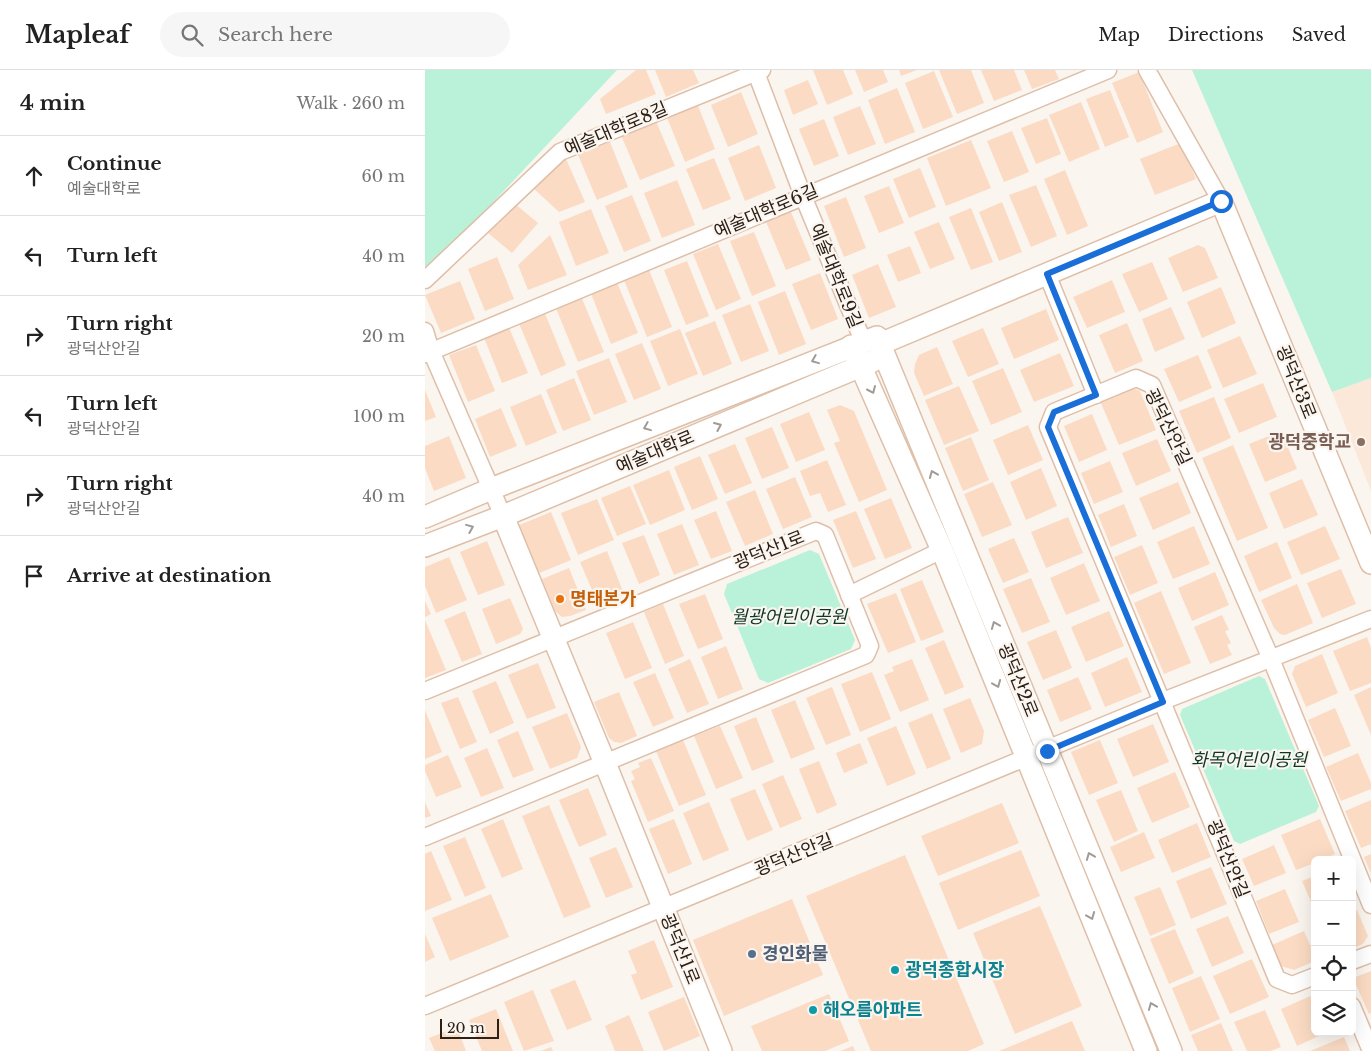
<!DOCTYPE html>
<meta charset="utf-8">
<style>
:root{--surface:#fff;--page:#f6f6f6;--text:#222;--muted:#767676;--line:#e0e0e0}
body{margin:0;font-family:"Libre Baskerville","Noto Sans KR",serif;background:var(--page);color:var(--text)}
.controls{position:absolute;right:15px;bottom:15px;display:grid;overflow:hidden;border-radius:8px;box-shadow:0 5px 20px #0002}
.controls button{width:45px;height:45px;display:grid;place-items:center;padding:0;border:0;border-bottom:1px solid var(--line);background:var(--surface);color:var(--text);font:25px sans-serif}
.scale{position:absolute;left:15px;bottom:12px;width:59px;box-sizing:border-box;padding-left:5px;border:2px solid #2c2017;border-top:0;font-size:14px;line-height:18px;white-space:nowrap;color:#2c2017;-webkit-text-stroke:4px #fbf5f0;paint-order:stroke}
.stop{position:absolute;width:15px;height:15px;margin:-11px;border:4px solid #1a6ed8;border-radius:50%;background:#fff}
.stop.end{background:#1a6ed8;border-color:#fff;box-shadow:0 1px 5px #0008}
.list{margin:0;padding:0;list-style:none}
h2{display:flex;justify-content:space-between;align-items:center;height:65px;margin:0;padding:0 20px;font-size:21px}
h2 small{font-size:16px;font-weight:400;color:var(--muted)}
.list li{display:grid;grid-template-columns:32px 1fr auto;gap:15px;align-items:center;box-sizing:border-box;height:80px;padding:0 20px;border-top:1px solid var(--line)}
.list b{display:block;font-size:19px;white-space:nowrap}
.list p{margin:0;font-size:16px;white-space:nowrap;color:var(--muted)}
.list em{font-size:16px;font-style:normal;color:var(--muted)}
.icon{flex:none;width:28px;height:28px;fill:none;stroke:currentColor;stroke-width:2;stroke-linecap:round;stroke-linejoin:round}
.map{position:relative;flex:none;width:946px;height:981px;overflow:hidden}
header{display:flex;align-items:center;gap:30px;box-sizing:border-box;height:70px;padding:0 25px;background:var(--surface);border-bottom:1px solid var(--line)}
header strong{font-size:24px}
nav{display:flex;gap:28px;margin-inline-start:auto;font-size:18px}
.search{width:350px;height:45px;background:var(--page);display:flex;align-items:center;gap:12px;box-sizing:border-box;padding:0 18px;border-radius:28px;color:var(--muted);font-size:19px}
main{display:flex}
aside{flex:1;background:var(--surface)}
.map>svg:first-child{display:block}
</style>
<header>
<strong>Mapleaf</strong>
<div class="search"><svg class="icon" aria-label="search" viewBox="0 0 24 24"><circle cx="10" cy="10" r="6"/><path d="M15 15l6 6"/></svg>Search here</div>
<nav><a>Map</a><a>Directions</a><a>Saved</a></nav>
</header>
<main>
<aside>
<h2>4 min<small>Walk · 260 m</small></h2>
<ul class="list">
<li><svg class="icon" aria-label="ahead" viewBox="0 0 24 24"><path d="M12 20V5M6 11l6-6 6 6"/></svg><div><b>Continue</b><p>예술대학로</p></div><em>60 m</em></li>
<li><svg class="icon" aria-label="left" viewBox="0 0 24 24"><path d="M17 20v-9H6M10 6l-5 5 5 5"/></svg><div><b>Turn left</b></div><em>40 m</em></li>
<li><svg class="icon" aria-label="right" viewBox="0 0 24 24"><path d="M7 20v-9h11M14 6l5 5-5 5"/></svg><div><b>Turn right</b><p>광덕산안길</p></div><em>20 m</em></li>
<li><svg class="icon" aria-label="left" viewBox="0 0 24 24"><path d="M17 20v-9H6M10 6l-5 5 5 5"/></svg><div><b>Turn left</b><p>광덕산안길</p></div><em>100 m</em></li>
<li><svg class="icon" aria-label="right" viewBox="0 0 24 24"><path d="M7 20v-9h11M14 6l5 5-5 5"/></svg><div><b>Turn right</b><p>광덕산안길</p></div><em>40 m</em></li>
<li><svg class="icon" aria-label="arrive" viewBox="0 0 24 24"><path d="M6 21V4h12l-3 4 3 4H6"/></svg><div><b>Arrive at destination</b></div></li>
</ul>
</aside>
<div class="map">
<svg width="946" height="981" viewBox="0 0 946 981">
<rect width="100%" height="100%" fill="#fbf5f0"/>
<polygon fill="#fbe8d8" points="946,308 946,421 907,322"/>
<g fill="#b9f2d8">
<polygon points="0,0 192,0 0,205"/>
<polygon points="767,0 946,0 946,308 907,322"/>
<polygon points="385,480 394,484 430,570 426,579 343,613 334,609 299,524 302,514"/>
<polygon points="834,606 840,609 894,736 891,742 815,774 809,771 755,645 757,639"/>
</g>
<g fill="#fbdbc3">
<polygon points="211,0 221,0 231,24 181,44 175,29"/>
<polygon points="230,0 268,0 274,13 241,27"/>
<polygon points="388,0 418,0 428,24 402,35"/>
<polygon points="430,0 458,0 463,12 439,22"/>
<polygon points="474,0 492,0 476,6"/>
<polygon points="514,0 546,0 559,33 532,44"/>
<polygon points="556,0 589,0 597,20 569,31"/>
<polygon points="599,0 630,0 634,9 607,19"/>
<polygon points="509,1 528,47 498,59 480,13"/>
<polygon points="714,2 738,62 712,73 687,13"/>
<polygon points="383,10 393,34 368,45 359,20"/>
<polygon points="472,18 490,62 460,74 443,30"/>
<polygon points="685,20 704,67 680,77 661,29"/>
<polygon points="316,22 333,64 303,77 286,35"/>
<polygon points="656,32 675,79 644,92 624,45"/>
<polygon points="272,33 290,79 260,92 241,45"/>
<polygon points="435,36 451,74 423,85 408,47"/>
<polygon points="622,48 636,84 611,94 596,58"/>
<polygon points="399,49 414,86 389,96 374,59"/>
<polygon points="231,51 250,96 215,110 196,65"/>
<polygon points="587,61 604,102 579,112 562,71"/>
<polygon points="546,70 566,118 521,136 502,88"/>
<polygon points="185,72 203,117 172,130 153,85"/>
<polygon points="756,73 771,109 730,125 715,89"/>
<polygon points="334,75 351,118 320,131 303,88"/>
<polygon points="138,82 160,132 134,142 106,116"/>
<polygon points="289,88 306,129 278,140 261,99"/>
<polygon points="495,98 511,137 484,148 468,109"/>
<polygon points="640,100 663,156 642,165 619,109"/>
<polygon points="252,110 270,155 237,168 219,123"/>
<polygon points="611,115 632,166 606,177 584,125"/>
<polygon points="464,116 479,153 454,163 439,126"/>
<polygon points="207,125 226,171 199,182 180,136"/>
<polygon points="421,127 441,178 419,187 399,136"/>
<polygon points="577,132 597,182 574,191 554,142"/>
<polygon points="89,133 113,153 87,183 63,163"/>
<polygon points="546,138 568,192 546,200 524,147"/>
<polygon points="166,139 184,183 151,196 134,152"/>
<polygon points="366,142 386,190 361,200 341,152"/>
<polygon points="514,152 530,189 505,199 489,162"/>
<polygon points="329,162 351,216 327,226 305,171"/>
<polygon points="125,165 142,205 103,220 93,195"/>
<polygon points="293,174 316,229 291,240 268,184"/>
<polygon points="773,175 780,178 793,208 758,222 743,188"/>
<polygon points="485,176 496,203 473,212 462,185"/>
<polygon points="72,187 89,229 60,241 43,199"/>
<polygon points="262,191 284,246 261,255 239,200"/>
<polygon points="727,192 743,229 714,242 697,204"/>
<polygon points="453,194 471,237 444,248 427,205"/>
<polygon points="224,200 247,257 222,267 199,210"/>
<polygon points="395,203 413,249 386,260 367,214"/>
<polygon points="191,210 213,263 186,274 165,221"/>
<polygon points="687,210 700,242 662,258 648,227"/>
<polygon points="35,211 50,249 16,263 0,225"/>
<polygon points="796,217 811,253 777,268 762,232"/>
<polygon points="360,221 381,274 354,285 333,232"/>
<polygon points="156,226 179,282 153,292 130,236"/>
<polygon points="325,234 344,281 316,292 297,245"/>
<polygon points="746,237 760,269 730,282 717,249"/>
<polygon points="621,239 634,270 589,289 576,258"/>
<polygon points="119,241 141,295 116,306 93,251"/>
<polygon points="290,251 307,294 278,306 260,263"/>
<polygon points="702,253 718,291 690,303 674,265"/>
<polygon points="83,255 103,303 77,313 58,265"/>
<polygon points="558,258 574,294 543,307 527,271"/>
<polygon points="255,259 273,304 243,316 225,271"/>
<polygon points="815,266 832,304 798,318 782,280"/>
<polygon points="217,273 236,319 209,330 190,284"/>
<polygon points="51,275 70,321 43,332 24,285"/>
<polygon points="512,277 528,314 499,326 489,303 490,294 494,285"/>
<polygon points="635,283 649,316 609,332 595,300"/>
<polygon points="773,285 787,318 754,332 739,299"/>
<polygon points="184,288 202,332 169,345 151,301"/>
<polygon points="578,298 597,342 566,355 547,311"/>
<polygon points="149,308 166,350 138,361 121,320"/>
<polygon points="838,313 852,347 814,363 799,329"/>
<polygon points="534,316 554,361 519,375 500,330"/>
<polygon points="707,318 715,321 731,360 694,375 675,331"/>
<polygon points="0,320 11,347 0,351"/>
<polygon points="116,324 132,363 101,376 85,337"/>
<polygon points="789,327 806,368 772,383 754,341"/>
<polygon points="415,335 429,341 462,420 434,432 409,373 415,371 402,340"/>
<polygon points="76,338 92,376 65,387 50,349"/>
<polygon points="384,342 400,380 371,392 355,354"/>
<polygon points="667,344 682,380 654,392 639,356"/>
<polygon points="603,355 618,390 583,405 568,370"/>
<polygon points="347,357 364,398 337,409 320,368"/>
<polygon points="856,361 872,399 840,412 824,374"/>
<polygon points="24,366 41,408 9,421 0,398 0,376"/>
<polygon points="546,367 564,410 538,421 520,378"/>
<polygon points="732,369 746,401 711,416 697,383"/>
<polygon points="310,374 327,413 300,424 283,385"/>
<polygon points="808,375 843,458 812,471 777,388"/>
<polygon points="275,386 293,429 267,440 249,397"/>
<polygon points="402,390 421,435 403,442 395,423 385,426 375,401"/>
<polygon points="685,391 698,422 669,434 656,403"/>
<polygon points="616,398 632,436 601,450 585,412"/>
<polygon points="244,400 260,440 225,455 208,415"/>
<polygon points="370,407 387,447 358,459 341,419"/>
<polygon points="877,409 893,445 859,459 844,423"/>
<polygon points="568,412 587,455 557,467 539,424"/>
<polygon points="753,412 766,443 728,460 714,428"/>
<polygon points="205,416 221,454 192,466 176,428"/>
<polygon points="330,420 348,464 320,476 301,432"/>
<polygon points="466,428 487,478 460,489 439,439"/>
<polygon points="172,429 189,470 153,485 136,443"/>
<polygon points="699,434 712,466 686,477 673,445"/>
<polygon points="291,441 307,481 286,489 269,450"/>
<polygon points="431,441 451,489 428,498 408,450"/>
<polygon points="126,442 146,490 107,506 87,458"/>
<polygon points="643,447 658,483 621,498 606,462"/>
<polygon points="257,454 274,495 249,505 232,464"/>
<polygon points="769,456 785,494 748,509 732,472"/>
<polygon points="900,456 915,489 876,505 862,472"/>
<polygon points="219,465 235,505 214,514 197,473"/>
<polygon points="589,468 604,502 578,513 563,479"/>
<polygon points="62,471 80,515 53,525 35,482"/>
<polygon points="852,472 867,508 834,522 819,486"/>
<polygon points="717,475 733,513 705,525 689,487"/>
<polygon points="182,481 199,524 173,534 155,492"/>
<polygon points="24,487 42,530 11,543 0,516 0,497"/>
<polygon points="659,493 675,531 641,545 625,508"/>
<polygon points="144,498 161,540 145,546 137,547 130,541 117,509"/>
<polygon points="916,499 931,534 897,548 882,513"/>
<polygon points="790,502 804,535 767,551 753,518"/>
<polygon points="606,508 625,552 597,563 578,519"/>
<polygon points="497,510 519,562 496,571 475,519"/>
<polygon points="872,514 888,553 860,565 855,564 849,558 836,530"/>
<polygon points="736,521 766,593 739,604 709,533"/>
<polygon points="471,523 491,572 463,583 442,534"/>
<polygon points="280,524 298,569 273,579 254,534"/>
<polygon points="85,528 98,559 95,564 71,574 57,539"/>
<polygon points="0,531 6,544 0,547"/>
<polygon points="238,534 259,586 240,594 219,542"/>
<polygon points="40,541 57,584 37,592 19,550"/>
<polygon points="684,541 699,576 661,592 646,557"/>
<polygon points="797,545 804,560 800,561 806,573 802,575 807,585 785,594 769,557"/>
<polygon points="0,550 21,600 0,608"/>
<polygon points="208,552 227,598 200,609 181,563"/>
<polygon points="631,560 647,598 618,610 602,572"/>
<polygon points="942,567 946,578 946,613 925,621 908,581"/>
<polygon points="519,570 539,617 520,625 500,578"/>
<polygon points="301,576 318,619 293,629 276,587"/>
<polygon points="897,584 913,623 881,637 867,604 870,596"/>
<polygon points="702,587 717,622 680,637 666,603"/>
<polygon points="265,589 284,634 262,643 243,599"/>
<polygon points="487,589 504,630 475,642 459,605 469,601 467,597"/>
<polygon points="113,593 131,638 102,649 83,605"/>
<polygon points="447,602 466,649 435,662 416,614"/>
<polygon points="230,603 249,648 228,657 208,612"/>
<polygon points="653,607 667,639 635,652 622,620"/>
<polygon points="71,611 89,653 65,664 47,621"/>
<polygon points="407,617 426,665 401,675 381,628"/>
<polygon points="946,617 946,665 929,625"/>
<polygon points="194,622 212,666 196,673 189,672 184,668 169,632"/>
<polygon points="33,627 52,672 35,679 16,633"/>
<polygon points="545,628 559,661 558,668 557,674 536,683 518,639"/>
<polygon points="370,630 390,679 366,689 346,640"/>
<polygon points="910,638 926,676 899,687 883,650"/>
<polygon points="0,640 17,682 0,689"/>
<polygon points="142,643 156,677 152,688 125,699 107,657"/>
<polygon points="507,643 526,689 502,699 483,653"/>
<polygon points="331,647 349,692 327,701 309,656"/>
<polygon points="728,654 744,692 708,707 692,669"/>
<polygon points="295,656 318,708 291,719 269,666"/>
<polygon points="471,656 491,704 462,716 442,668"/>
<polygon points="93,661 109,700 88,708 72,670"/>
<polygon points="258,670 281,725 254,736 231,681"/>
<polygon points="675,670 693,713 664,725 646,682"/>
<polygon points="435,673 443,693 419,703 411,683"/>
<polygon points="62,678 79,718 56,727 39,688"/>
<polygon points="933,683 946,713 946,719 916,731 901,697"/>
<polygon points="23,685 37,717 11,727 0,701 0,695"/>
<polygon points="226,688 249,741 223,752 206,711 210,709 206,701 215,697 213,693"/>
<polygon points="394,691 412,735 392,744 374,699"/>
<polygon points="750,702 765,737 727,753 712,718"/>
<polygon points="358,705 377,749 355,758 337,714"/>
<polygon points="163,718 182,765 154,777 134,730"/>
<polygon points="330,719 348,760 322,771 305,729"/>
<polygon points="696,720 713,761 689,772 671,730"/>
<polygon points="946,730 946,774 936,778 920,741"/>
<polygon points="0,732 6,746 0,748"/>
<polygon points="284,732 304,780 278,791 258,743"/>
<polygon points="577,733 594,773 513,806 496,766"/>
<polygon points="124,735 166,837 139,848 97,746"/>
<polygon points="78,749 98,799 77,808 56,759"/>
<polygon points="249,749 267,794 243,804 224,759"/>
<polygon points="895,749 910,784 896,790 890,790 890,793 871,800 856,765"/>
<polygon points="772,753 786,787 747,803 733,770"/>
<polygon points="719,762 730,788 696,802 685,777"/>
<polygon points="40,767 61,818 40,827 18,776"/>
<polygon points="849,775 861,803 829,816 817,789"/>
<polygon points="191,777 208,817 181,828 164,788"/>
<polygon points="596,780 615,826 533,860 514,813"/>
<polygon points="6,781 27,830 0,841 0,784"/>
<polygon points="946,784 946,804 939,787"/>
<polygon points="480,785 559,974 543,981 446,981 381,826"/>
<polygon points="786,797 802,834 766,849 751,811"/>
<polygon points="890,806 890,841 877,811"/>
<polygon points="735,817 751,855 725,866 709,827"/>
<polygon points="860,819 874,852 844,864 831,831"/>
<polygon points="66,824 84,867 25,891 7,848"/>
<polygon points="367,829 398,905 299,946 268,870"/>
<polygon points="615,836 657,936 590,964 548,863"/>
<polygon points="932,840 943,866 938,874 927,879 927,841"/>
<polygon points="803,846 819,883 787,897 771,859"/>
<polygon points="750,859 769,903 744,914 725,869"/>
<polygon points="879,861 890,886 890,891 869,900 856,896 847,875"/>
<polygon points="0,864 10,887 0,892"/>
<polygon points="229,870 248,917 216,930 206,905 212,903 203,881"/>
<polygon points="827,889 844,927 805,944 788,906"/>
<polygon points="946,901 946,943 944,944 928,908"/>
<polygon points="776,906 795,949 765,962 747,918"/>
<polygon points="150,910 167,950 142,960 125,920"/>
<polygon points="108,920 129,971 99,981 79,932"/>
<polygon points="404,924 424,971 400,981 337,981 326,956"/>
<polygon points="890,924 890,962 903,962 872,976 856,939"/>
<polygon points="259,927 275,966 239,981 223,942"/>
<polygon points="71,939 88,981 57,981 44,950"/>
<polygon points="840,940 856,977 845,981 822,981 809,952"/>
<polygon points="204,945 219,981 190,981 180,956"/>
<polygon points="647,951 660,981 574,981"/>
<polygon points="796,953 808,981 773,981 766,965"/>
<polygon points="32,957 41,981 10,981 4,968"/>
<polygon points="919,967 925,981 885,981"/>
<polygon points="428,976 430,981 415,981"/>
<polygon points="126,977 128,981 116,981"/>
</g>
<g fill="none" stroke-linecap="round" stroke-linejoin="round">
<g stroke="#debfa8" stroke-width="19">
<g id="minor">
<polyline points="330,0 378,126 438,271"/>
<polyline points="722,0 796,131"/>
<polyline points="622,204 671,325"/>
<polyline points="0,210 135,82 337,0"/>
<polyline points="0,261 6,281 78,446"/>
<polyline points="0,284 683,0"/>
<polyline points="424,525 517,480"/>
<polyline points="0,621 391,461 400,465 445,576 441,585 0,767"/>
<polyline points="927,891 946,884"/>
<polyline points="890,906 867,915 852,909 623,357 629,342 711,308 727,315 846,589 946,835"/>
<polyline points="0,936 738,631 946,549"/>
<polyline points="927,936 946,981"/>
</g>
</g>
<g stroke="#debfa8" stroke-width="24">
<g id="tertiary">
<polyline points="455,274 796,131 946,493"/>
<polyline points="426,276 436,297 517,480 721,981"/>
<polyline points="78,446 184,703 296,981"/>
<polyline points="0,447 66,419 452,267 746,981"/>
<polyline points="0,476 78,446 448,291"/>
</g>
</g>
<use href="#minor" stroke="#fff" stroke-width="16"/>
<use href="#tertiary" stroke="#fff" stroke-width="21"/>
</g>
<defs><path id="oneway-chevron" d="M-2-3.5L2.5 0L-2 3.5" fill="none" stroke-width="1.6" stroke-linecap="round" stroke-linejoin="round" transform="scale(1.25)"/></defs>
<g stroke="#a09b97">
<use href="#oneway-chevron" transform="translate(390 290) rotate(158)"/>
<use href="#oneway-chevron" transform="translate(447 320) rotate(66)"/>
<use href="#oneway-chevron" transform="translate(293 356) rotate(-23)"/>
<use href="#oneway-chevron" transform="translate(222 357) rotate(158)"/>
<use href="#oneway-chevron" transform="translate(508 404) rotate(-112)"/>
<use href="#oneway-chevron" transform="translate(45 458) rotate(-22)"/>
<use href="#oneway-chevron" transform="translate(570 555) rotate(-112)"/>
<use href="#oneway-chevron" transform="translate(572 614) rotate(68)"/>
<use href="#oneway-chevron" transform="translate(665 786) rotate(-112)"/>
<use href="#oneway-chevron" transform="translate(666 846) rotate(68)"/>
<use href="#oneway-chevron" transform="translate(727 936) rotate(-112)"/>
</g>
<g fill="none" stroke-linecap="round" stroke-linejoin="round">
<polyline stroke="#1a6ed8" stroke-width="6" points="622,681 738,632 623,357 629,342 671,325 622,204 796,131"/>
</g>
<circle fill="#8d6e63" stroke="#fbf5f0" stroke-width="2" cx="936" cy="372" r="5"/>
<circle fill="#e8710a" stroke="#fbf5f0" stroke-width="2" cx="135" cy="529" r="5"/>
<circle fill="#5c6f8a" stroke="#fbf5f0" stroke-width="2" cx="327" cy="884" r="5"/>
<g fill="#0f9aa8" stroke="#fbf5f0" stroke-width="2">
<circle cx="470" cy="900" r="5"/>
<circle cx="388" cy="940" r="5"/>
</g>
<g text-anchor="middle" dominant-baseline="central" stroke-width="4.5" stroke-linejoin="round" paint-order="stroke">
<g font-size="18" fill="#2c2017" stroke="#fbf5f0">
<text transform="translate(191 59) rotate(-23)">예술대학로8길</text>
<text transform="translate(341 141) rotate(-23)">예술대학로6길</text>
<text transform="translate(411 206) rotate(68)">예술대학로9길</text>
<text transform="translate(871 312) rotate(68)">광덕산3로</text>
<text transform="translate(743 357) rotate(64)">광덕산안길</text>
<text transform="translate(230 382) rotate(-23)">예술대학로</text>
<text transform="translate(344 480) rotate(-22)">광덕산1로</text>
<text transform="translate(593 610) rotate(68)">광덕산2로</text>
<text transform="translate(369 785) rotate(-22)">광덕산안길</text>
<text transform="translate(803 789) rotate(68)">광덕산안길</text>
<text transform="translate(255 879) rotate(68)">광덕산1로</text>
</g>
<g font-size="18" font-weight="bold" fill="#785e54" stroke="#fbf5f0" text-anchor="end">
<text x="926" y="372">광덕중학교</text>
</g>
<g font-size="18" font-weight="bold" fill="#c56008" stroke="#fbf5f0" text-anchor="start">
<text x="145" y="529">명태본가</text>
</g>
<g font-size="18" font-style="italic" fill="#0c3727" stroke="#fbf5f0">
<text x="364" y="547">월광어린이공원</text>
<text x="824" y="690">화목어린이공원</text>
</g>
<g font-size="18" font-weight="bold" fill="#4e5e75" stroke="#fbf5f0" text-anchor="start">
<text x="337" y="884">경인화물</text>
</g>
<g font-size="18" font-weight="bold" fill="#0d838f" stroke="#fbf5f0" text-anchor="start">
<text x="480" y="900">광덕종합시장</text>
<text x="398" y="940">해오름아파트</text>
</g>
</g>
</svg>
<div class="controls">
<button>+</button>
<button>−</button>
<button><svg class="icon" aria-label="locate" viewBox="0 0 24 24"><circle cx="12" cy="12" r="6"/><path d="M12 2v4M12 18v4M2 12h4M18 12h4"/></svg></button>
<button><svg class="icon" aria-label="layers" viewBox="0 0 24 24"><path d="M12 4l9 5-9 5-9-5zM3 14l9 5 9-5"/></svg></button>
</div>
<div class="scale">20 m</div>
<div class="stop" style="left:796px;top:131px"></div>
<div class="stop end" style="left:622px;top:681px"></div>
</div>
</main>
